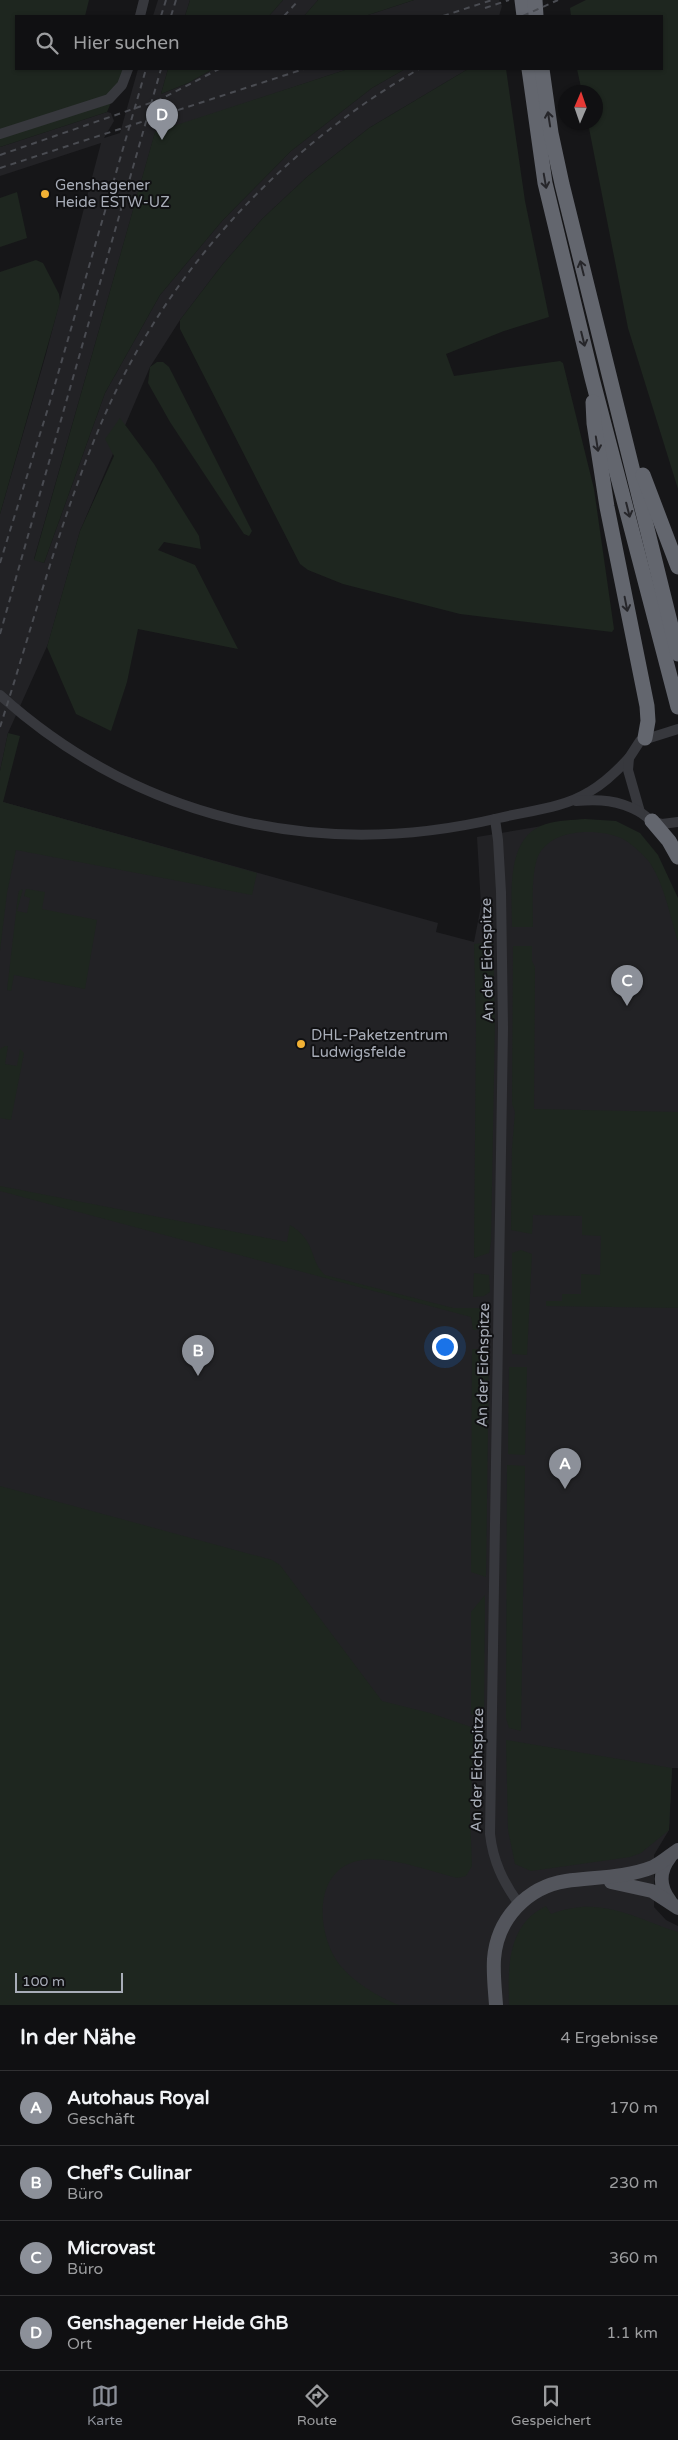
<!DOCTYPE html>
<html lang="de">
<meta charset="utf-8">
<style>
:root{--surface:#101012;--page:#1e1e20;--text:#f1f3f6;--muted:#9c9d9f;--line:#303032;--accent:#8c9099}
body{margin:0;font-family:"Varela Round",sans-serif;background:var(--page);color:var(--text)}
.compass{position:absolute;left:558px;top:85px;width:45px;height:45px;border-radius:50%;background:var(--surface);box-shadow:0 1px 4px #0004;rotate:2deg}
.scale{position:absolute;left:15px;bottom:12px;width:108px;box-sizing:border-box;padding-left:5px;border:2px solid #a8adb8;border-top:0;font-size:14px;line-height:18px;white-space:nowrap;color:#a8adb8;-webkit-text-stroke:4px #111113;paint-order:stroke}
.you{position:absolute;left:444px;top:1346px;width:18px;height:18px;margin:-12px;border:4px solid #fff;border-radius:50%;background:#1a73e8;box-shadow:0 0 0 8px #1a73e833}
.badge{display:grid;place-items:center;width:32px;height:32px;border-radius:50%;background:var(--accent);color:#fff;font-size:16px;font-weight:700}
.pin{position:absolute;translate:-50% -41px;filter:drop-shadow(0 1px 2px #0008)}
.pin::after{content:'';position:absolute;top:26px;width:18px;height:15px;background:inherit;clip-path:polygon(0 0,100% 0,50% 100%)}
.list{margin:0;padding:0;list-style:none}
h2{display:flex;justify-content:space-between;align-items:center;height:65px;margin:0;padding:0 20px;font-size:21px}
h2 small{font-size:16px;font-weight:400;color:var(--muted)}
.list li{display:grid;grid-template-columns:32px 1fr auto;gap:15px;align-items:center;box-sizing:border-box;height:75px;padding:0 20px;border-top:1px solid var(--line)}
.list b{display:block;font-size:19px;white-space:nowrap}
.list p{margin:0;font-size:16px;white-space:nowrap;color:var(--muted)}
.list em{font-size:16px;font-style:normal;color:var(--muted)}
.icon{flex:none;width:28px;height:28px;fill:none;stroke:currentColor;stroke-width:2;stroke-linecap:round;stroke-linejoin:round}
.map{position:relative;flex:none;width:678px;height:2005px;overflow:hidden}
.search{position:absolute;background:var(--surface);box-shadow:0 1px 4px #0004;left:15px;right:15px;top:15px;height:55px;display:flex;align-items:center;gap:12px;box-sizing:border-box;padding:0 18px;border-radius:0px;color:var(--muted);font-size:19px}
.sheet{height:365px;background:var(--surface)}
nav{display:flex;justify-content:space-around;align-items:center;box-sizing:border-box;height:70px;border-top:1px solid var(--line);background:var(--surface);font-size:14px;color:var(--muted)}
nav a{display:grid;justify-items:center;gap:2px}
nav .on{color:var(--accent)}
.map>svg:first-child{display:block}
</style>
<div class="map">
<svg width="678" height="2005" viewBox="0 0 678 2005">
<rect width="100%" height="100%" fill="#161618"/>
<g fill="#222225">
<polygon points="158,0 190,0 185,16 153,16"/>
<polygon points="283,0 318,0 304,16 269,16"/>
<polygon points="414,0 499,0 502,6 499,16 365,16"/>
<polygon points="138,69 168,69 161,94 188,83 213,69 348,69 155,133 34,559 44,563 105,393 160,295 222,221 291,151 372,88 405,69 468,69 369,128 308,176 262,219 222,265 180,320 150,367 80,531 48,644 8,733 0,771 0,514 46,354 101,143 0,176 0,147 107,112 111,113 114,121 104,138 120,133"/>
<polygon points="3,802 438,923 436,932 474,942 481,906 477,837 554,824 633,830 678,904 678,1768 672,1768 669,1830 654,1855 654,1907 666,1920 678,1926 678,2005 0,2005 0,820"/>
</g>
<g fill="#1e261f">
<polygon points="0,0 89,0 85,16 16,16 16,69 125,69 107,112 0,147"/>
<polygon points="190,0 283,0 269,16 185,16"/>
<polygon points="318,0 414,0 365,16 304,16"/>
<polygon points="586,0 678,0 678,489 628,328 588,123 596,122 596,92 582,92 577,69 662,69 662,16 571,16 570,8"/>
<polygon points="168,69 213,69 188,83 161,94"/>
<polygon points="348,69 405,69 372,88 291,151 222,221 160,295 105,393 44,563 34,560 155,132"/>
<polygon points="468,69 506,69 525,201 549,317 504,331 446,354 454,376 560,361 563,363 594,489 614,629 612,632 460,614 343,584 308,570 300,564 180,329 180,320 222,265 262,219 308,176 369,128"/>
<polygon points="17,192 27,238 0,247 0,198"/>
<polygon points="36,260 43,263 59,294 60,302 0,514 0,272"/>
<polygon points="157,362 163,362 169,367 252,531 249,536 244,534 170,422 148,383 150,367"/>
<polygon points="120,418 154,464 199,536 201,549 164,542 158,550 195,565 238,649 138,629 127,682 111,731 76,714 47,647 80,531 114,456 105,439"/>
<polygon points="8,733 20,736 3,802 257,873 252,895 16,850 7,893 0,951 0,771"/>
<path d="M 585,819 L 616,821 L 640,833 L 658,855 L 678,898 L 678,942 C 670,917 665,886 650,863 C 645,856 630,842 621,838 C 597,828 548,828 537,859 C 531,878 533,908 533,927 L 512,927 C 512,894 505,836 546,824 C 558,820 573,820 585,819 Z"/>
<polygon points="23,889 17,911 27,913 30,898 24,896 26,889 45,892 42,909 97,920 85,989 14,975 11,991 7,990 18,895 19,891"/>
<polygon points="493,942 495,1019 491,1242 489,1253 474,1258 476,1023 474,944"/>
<polygon points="513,946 532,946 532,961 535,967 534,1109 678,1112 678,1308 546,1306 546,1301 562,1301 562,1294 581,1294 581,1274 600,1275 601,1236 582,1235 582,1216 533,1215 532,1234 511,1230 512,1148 515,1112 512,1104"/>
<polygon points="5,1046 8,1046 5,1064 17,1066 20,1049 24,1053 11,1120 0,1118 0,1049"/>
<path d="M 0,1186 L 287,1242 L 290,1225 C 317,1241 309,1261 325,1275 L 453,1308 L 479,1308 L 489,1313 L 491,1321 L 487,1328 L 473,1330 L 471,1317 L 0,1191 Z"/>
<polygon points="521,1250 532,1254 527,1355 512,1354 512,1253"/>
<polygon points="474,1273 489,1275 490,1292 484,1296 473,1297"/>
<polygon points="472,1349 489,1350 486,1577 471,1572"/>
<polygon points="509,1367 527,1367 525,1455 508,1454"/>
<polygon points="507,1465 525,1466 521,1731 509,1728 506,1718"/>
<path d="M 0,1486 L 272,1560 L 280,1565 L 382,1701 L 430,1713 L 471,1727 L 474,1734 L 470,1813 L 472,1866 L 466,1876 L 457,1878 C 429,1871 385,1854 357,1861 C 312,1872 317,1935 339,1964 C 353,1982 378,1997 399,2005 L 0,2005 Z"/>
<polygon points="485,1595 484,1719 471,1714 471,1612"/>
<polygon points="506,1740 672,1768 669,1830 641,1853 630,1857 531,1871 515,1864 508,1830"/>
<path d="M 546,1906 L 551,1914 C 600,1895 632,1917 678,1932 L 678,2005 L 509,2005 C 508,1967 507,1925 546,1906 Z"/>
</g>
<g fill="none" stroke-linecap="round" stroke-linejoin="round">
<g stroke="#37383d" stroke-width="10">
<polyline points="140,16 144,0"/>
<polyline points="0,134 109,99 122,85 128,69"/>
<path d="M 0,695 C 139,820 319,861 499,818 C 527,811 564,808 589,792 C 605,783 617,771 629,758"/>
<polyline points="678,729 640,741 629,758 628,770 640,812 652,821 662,824 678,822"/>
<path d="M 576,801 C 600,799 618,800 640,812"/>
<path d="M 495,819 L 498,840 L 501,892 L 503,1028 L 490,1834 C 493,1861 503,1882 519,1904"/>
</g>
<g stroke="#53555c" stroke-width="14">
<path d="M 670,1857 C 659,1871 659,1887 670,1901"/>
<polyline points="611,1882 652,1891 678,1908"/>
<path d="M 496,2005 C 495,1990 493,1974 494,1959 C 497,1919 527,1887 566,1881 C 595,1877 625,1878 653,1867 C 663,1862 669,1856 678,1850"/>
</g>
<g stroke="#63666e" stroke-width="15">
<polyline points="522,0 524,16"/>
<polyline points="535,0 536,16"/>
<polyline points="529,69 545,183 592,378 678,707"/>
<polyline points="542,69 551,133 562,184 678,654"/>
<polyline points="593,402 594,423 607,507 647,706 648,721 645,738"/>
<polyline points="643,475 678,567"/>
<polyline points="652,821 669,841 678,857"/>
</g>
<g stroke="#4a4c52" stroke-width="2" stroke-dasharray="6 5" stroke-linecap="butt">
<polyline points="485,8 509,0"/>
<polyline points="161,16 166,0"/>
<polyline points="171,16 176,0"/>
<polyline points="284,16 299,0"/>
<polyline points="443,16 492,0"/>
<polyline points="523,16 558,0"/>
<polyline points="0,155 159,100 219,69"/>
<polyline points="0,168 304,69"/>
<polyline points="0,563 49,405 146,69"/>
<polyline points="0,634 161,69"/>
<path d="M 0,727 C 34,622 62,511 107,410 C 172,266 284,147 419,69"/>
</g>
</g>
<defs><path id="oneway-shaft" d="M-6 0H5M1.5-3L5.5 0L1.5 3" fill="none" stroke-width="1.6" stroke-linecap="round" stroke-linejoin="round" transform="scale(1.25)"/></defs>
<g stroke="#26262a">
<use href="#oneway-shaft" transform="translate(549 119) rotate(-99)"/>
<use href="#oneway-shaft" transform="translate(545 181) rotate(80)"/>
<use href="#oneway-shaft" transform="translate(582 268) rotate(-104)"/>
<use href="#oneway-shaft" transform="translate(583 339) rotate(76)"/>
<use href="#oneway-shaft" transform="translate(597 444) rotate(81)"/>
<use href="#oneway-shaft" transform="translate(628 510) rotate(76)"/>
<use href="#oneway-shaft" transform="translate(626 604) rotate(79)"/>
</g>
<g fill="#f2b134" stroke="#111113" stroke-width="2">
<circle cx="45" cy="194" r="5"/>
<circle cx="301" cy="1044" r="5"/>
</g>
<g text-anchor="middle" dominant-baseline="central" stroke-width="4" stroke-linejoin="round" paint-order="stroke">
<g font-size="15" fill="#a8adb8" stroke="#111113" text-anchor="start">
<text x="55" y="185">Genshagener<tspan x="55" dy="17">Heide ESTW-UZ</tspan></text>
<text x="311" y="1035">DHL-Paketzentrum<tspan x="311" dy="17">Ludwigsfelde</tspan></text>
</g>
<g font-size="15" fill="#a8adb8" stroke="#111113">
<text transform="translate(487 960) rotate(-91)">An der Eichspitze</text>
<text transform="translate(483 1365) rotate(-89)">An der Eichspitze</text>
<text transform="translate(477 1770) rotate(-89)">An der Eichspitze</text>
</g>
</g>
</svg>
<svg class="compass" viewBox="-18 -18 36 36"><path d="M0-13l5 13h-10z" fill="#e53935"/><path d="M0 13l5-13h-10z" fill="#9c9d9f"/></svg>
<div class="scale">100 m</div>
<div class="you"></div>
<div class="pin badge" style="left:565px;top:1489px">A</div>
<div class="pin badge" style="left:198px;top:1376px">B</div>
<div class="pin badge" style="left:627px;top:1006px">C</div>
<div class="pin badge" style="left:162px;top:140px">D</div>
<div class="search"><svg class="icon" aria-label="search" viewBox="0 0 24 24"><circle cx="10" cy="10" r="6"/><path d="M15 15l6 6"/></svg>Hier suchen</div>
</div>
<section class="sheet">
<h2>In der Nähe<small>4 Ergebnisse</small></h2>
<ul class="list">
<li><span class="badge">A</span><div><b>Autohaus Royal</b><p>Geschäft</p></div><em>170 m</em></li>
<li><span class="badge">B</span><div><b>Chef's Culinar</b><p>Büro</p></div><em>230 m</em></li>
<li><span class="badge">C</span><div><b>Microvast</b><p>Büro</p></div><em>360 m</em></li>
<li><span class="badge">D</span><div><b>Genshagener Heide GhB</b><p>Ort</p></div><em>1.1 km</em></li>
</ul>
</section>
<nav>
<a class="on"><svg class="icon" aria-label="map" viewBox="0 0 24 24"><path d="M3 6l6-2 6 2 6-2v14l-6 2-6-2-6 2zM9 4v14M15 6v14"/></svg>Karte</a>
<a><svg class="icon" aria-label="directions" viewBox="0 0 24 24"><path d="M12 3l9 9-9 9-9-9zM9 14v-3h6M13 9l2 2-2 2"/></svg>Route</a>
<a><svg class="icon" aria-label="saved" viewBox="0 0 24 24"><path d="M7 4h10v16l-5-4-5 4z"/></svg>Gespeichert</a>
</nav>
